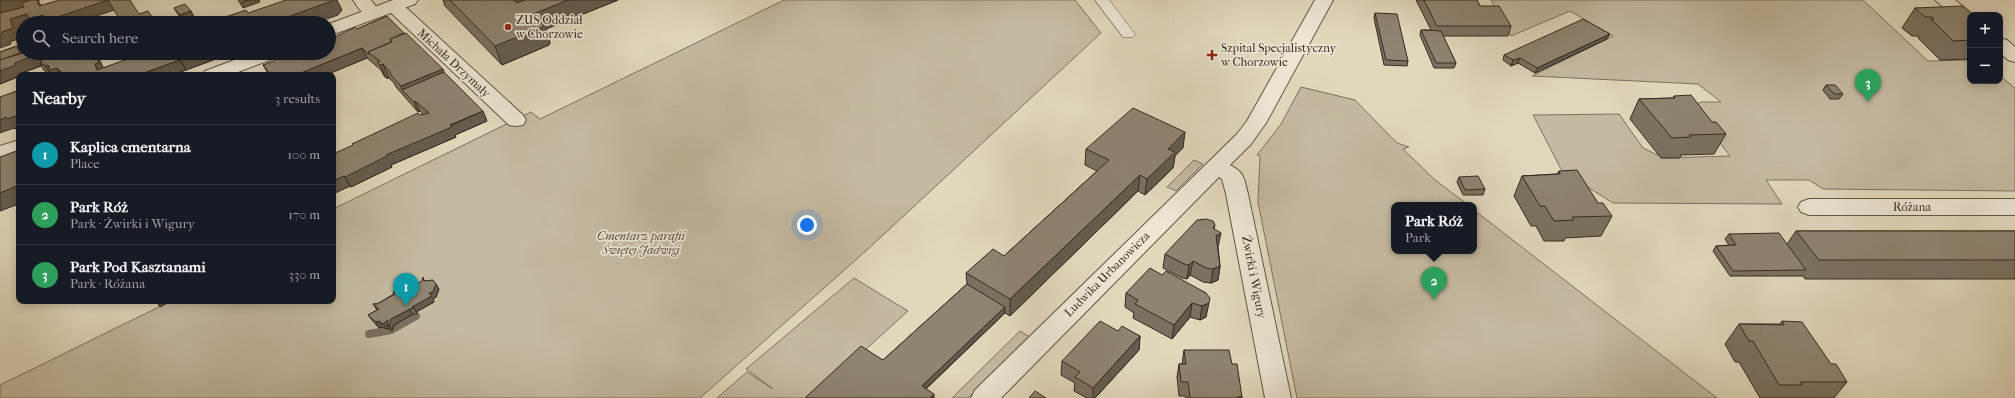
<!DOCTYPE html>
<meta charset="utf-8">
<style>
:root{--surface:#171b24;--page:#242831;--text:#f1f3f6;--muted:#9ea1a6;--line:#363941;--accent:#ea580c}
body{margin:0;font-family:"IM FELL French Canon",serif;background:var(--page);color:var(--text)}
.controls{position:absolute;right:12px;top:12px;display:grid;overflow:hidden;border-radius:8px;box-shadow:0 2px 10px #0003}
.controls button{width:36px;height:36px;display:grid;place-items:center;padding:0;border:0;border-bottom:1px solid var(--line);background:var(--surface);color:var(--text);font:20px sans-serif}
.you{position:absolute;left:807px;top:225px;width:14px;height:14px;margin:-10px;border:3px solid #fff;border-radius:50%;background:#1a73e8;box-shadow:0 0 0 6px #1a73e833}
.badge{display:grid;place-items:center;width:26px;height:26px;border-radius:50%;background:var(--accent);color:#fff;font-size:13px;font-weight:700}
.pin{position:absolute;translate:-50% -33px;filter:drop-shadow(0 1px 2px #0008)}
.pin::after{content:'';position:absolute;top:21px;width:14px;height:12px;background:inherit;clip-path:polygon(0 0,100% 0,50% 100%)}
.popup{position:absolute;left:1391px;top:202px;width:86px;height:52px;box-sizing:border-box;display:grid;place-content:center;border-radius:8px;background:var(--surface);filter:drop-shadow(0 1px 3px #0005);font-size:13px;white-space:nowrap;color:var(--muted)}
.popup b{font-size:15px;color:var(--text)}
.popup::after{content:'';position:absolute;left:50%;top:100%;margin-left:-8px;border:8px solid transparent;border-top-color:var(--surface)}
.list{margin:0;padding:0;list-style:none}
h2{display:flex;justify-content:space-between;align-items:center;height:52px;margin:0;padding:0 16px;font-size:17px}
h2 small{font-size:13px;font-weight:400;color:var(--muted)}
.list li{display:grid;grid-template-columns:26px 1fr auto;gap:12px;align-items:center;box-sizing:border-box;height:60px;padding:0 16px;border-top:1px solid var(--line)}
.list b{display:block;font-size:15px;white-space:nowrap}
.list p{margin:0;font-size:13px;white-space:nowrap;color:var(--muted)}
.list em{font-size:13px;font-style:normal;color:var(--muted)}
.icon{flex:none;width:22px;height:22px;fill:none;stroke:currentColor;stroke-width:2;stroke-linecap:round;stroke-linejoin:round}
.map{position:relative;flex:none;width:2015px;height:398px;overflow:hidden}
.search{position:absolute;background:var(--surface);box-shadow:0 2px 10px #0003;left:16px;top:16px;width:320px;height:44px;display:flex;align-items:center;gap:10px;box-sizing:border-box;padding:0 14px;border-radius:22px;color:var(--muted);font-size:15px}
.panel{position:absolute;background:var(--surface);box-shadow:0 2px 10px #0003;left:16px;top:72px;width:320px;height:232px;border-radius:8px}
.map>svg:first-child{display:block}
</style>
<div class="map">
<svg width="2015" height="398" viewBox="0 0 2015 398">
<rect width="100%" height="100%" fill="#e1d8bc"/>
<filter id="stains"><feTurbulence type="fractalNoise" baseFrequency=".005" numOctaves="4"/><feColorMatrix values="0 0 0 0 .2 0 0 0 0 .09 0 0 0 0 .02 0 0 0 .5 -.17"/></filter>
<radialGradient id="worn" r=".72"><stop offset=".6" stop-color="#630" stop-opacity="0"/><stop offset="1" stop-color="#630" stop-opacity=".3"/></radialGradient>
<g fill="#c4baa1" stroke="#7c7260">
<polygon points="784,0 1075,0 1101,33 868,249 700,398 0,398 0,385 171,301 333,301 333,209 531,112 540,119"/>
<polygon points="1491,0 1863,0 1928,61 1970,60 1970,81 2000,81 2000,76 2015,88 2015,191 1823,189 1809,180 1766,180 1782,204 1613,203 1562,171 1533,115 1619,114 1643,148 1664,158 1730,156 1702,119 1696,104 1702,102 1721,102 1698,84 1532,76 1613,36 1570,11 1511,36"/>
<polygon points="1301,87 1355,100 1397,143 1409,147 1403,149 1434,179 1468,205 1394,205 1394,251 1474,251 1474,210 1717,398 1297,398 1258,202 1260,156 1257,155 1281,124"/>
<polygon points="1194,160 1203,164 1176,191 1167,187"/>
<polygon points="854,278 908,311 812,398 717,398 747,372 773,389 746,369"/>
<polygon points="1020,331 1030,337 968,398 952,398"/>
</g>
<g fill="none" stroke-linecap="round" stroke-linejoin="round">
<polyline stroke="#786f5e" stroke-width="8" points="369,334 391,330 416,316"/>
<g stroke="#5f5647" stroke-width="1">
<polygon id="pedestrian" points="1095,0 1109,0 1135,34 1133,37 1123,37"/>
</g>
<g stroke="#5f5647" stroke-width="2">
<g id="minor">
<path d="M 353,0 L 371,0 L 381,13 L 378,17 C 365,20 360,10 353,0 Z"/>
<path d="M 1315,0 L 1333,0 L 1266,123 L 1251,144 L 1230,165 C 1245,173 1244,179 1248,194 L 1291,398 L 1265,398 L 1226,194 L 1222,179 L 1219,177 L 1001,398 L 971,398 L 975,390 L 1237,134 L 1247,121 Z"/>
<polygon points="1935,0 1955,0 1974,15 1970,15 1970,26 1964,25"/>
<polygon points="394,1 400,2 523,115 526,120 523,125 516,126 509,125 388,10 385,6 388,2"/>
<polygon points="2000,38 2007,40 2015,47 2015,62 2008,60 2000,53"/>
<polygon points="1809,199 2015,199 2015,215 1809,215 1801,212 1798,207 1801,202"/>
</g>
</g>
<g stroke="#5f5647" stroke-width="2">
<g id="tertiary">
<polygon points="393,0 418,0 415,4 329,36 329,24"/>
<polygon points="253,53 280,53 278,57 230,75 202,75 205,71"/>
<polygon points="19,140 19,155 0,161 0,146"/>
</g>
</g>
<use href="#pedestrian" fill="#ece6d3" fill-rule="evenodd"/>
<use href="#minor" fill="#ece6d3" fill-rule="evenodd"/>
<use href="#tertiary" fill="#ece6d3" fill-rule="evenodd"/>
</g>
<g fill="#7a7261" stroke="#342a20">
<polygon points="443,0 618,0 546,29 550,43 549,45 502,65 445,6"/>
<polygon points="1416,0 1477,0 1480,6 1511,26 1508,36 1443,36 1456,63 1454,68 1434,68 1420,35 1421,30 1431,30"/>
<polygon points="174,8 191,11 194,17 183,21 177,13"/>
<polygon points="1915,8 1970,15 1970,59 1940,60 1918,38 1919,36 1912,36 1902,28"/>
<polygon points="1375,13 1408,61 1407,66 1384,65 1374,18"/>
<polygon points="387,16 444,73 487,121 455,135 456,137 391,165 392,167 351,187 350,186 337,192 353,145 352,144 423,114 420,111 418,112 396,87 394,83 389,78 386,78 384,76 381,70 367,58 326,75 269,75 263,65 329,53 357,29"/>
<polygon points="1607,39 1535,73 1518,63 1511,66 1503,60 1504,55"/>
<polygon points="17,46 22,53 96,53 103,68 232,53 172,75 51,75 50,74 47,74 41,66 22,73 23,75 0,84 0,52"/>
<polygon points="1826,85 1843,94 1839,99 1830,99 1823,90"/>
<polygon points="1674,96 1712,122 1726,134 1714,154 1681,155 1680,158 1661,158 1630,119 1639,99 1673,98"/>
<polygon points="1183,148 1175,156 1173,168 1145,195 1138,191 1010,316 1005,313 926,389 934,398 806,398 806,397 883,360 967,284 966,273 1004,256 1097,171 1085,165 1086,149"/>
<polygon points="1559,171 1598,203 1612,216 1601,236 1565,238 1564,241 1544,241 1536,226 1531,226 1514,196 1522,176 1557,174"/>
<polygon points="1459,177 1485,189 1483,195 1463,195 1457,182"/>
<polygon points="1215,225 1214,229 1218,247 1220,266 1218,280 1211,283 1203,282 1190,275 1187,279 1182,278 1163,268 1165,254"/>
<polygon points="1796,231 2015,231 2015,279 1805,279 1803,276 1730,276 1713,251 1716,246 1729,245 1725,239 1729,234 1787,244"/>
<polygon points="1162,275 1206,293 1206,317 1200,320 1190,317 1172,339 1133,318 1134,313 1125,307 1126,293"/>
<polygon points="425,281 439,289 436,297 433,299 434,302 416,312 417,314 413,314 394,325 392,331 390,330 389,328 387,329 382,327 379,328 372,320 368,315 377,310 373,304 377,304 394,294 393,292 398,292"/>
<polygon points="1782,321 1831,364 1847,382 1834,398 1760,398 1739,362 1735,362 1725,344 1739,324 1780,324"/>
<polygon points="1118,331 1140,336 1139,350 1095,398 1087,398 1074,391 1075,383 1061,375 1062,361"/>
<polygon points="1184,350 1232,364 1242,397 1242,398 1186,398 1185,396 1179,396 1177,377 1179,364 1182,364"/>
</g>
<g fill="#635c4f" stroke="#342a20">
<polygon points="0,0 40,0 38,1 43,8 25,6 0,14"/>
<polygon points="108,0 114,10 76,23 23,23 23,27 17,29 20,38 10,42 11,44 0,48 0,35 10,19 27,14 43,15"/>
<polygon points="248,0 259,0 260,2 243,8 240,3"/>
<polygon points="333,0 337,0 342,10 338,15 315,23 271,23"/>
<polygon points="509,0 536,0 513,12"/>
<polygon points="568,0 618,0 546,29 550,43 549,45 502,65 495,46 531,15"/>
<polygon points="191,11 194,17 183,21 180,15"/>
<polygon points="1610,34 1607,39 1535,73 1537,68"/>
<polygon points="17,46 24,56 36,54 43,64 40,64 41,66 40,66 22,73 23,75 19,75 19,76 0,84 0,60"/>
<polygon points="362,48 367,58 326,75 296,75"/>
<polygon points="94,53 96,53 106,73 97,70 95,64"/>
<polygon points="187,53 232,53 186,70 178,56"/>
<polygon points="1520,58 1518,63 1511,66 1513,60"/>
<polygon points="180,60 186,70 172,75 138,75"/>
<polygon points="383,64 389,78 386,78 380,65"/>
<polygon points="48,65 57,68 62,75 51,75 45,66"/>
<polygon points="443,69 448,82 402,90 401,86"/>
<polygon points="415,101 420,111 418,112 414,102"/>
<polygon points="483,111 487,121 455,135 456,137 391,165 392,167 351,187 345,177 386,155"/>
<polygon points="19,115 19,128 15,129 14,128 0,133 0,120 6,117"/>
<polygon points="1185,132 1183,148 1175,156 1173,168 1145,195 1147,179 1168,149"/>
<polygon points="1140,175 1138,191 1010,316 1010,299"/>
<polygon points="344,176 350,186 333,194 333,181"/>
<polygon points="19,185 19,204 0,211 0,193"/>
<polygon points="1221,233 1218,247 1214,250 1216,236"/>
<polygon points="1193,261 1190,275 1187,279 1189,265"/>
<polygon points="1220,266 1218,280 1211,283 1213,269"/>
<polygon points="436,284 439,289 436,297 433,299 434,302 416,312 414,308 412,307 429,293"/>
<polygon points="156,301 171,301 160,307"/>
<polygon points="1192,303 1190,317 1172,339 1174,325"/>
<polygon points="1209,303 1206,317 1200,320 1202,306"/>
<polygon points="1005,307 1005,313 922,392 922,386"/>
<polygon points="410,309 413,314 394,325 392,331 389,325 387,325 389,328 387,329 383,324 388,320 391,319"/>
<polygon points="379,321 382,327 379,328 376,322"/>
<polygon points="1140,336 1139,350 1095,398 1093,398 1093,388"/>
<polygon points="934,394 934,398 930,398"/>
</g>
<g fill="#8e8471" stroke="#342a20">
<polygon points="31,0 37,0 39,6 59,0 130,0 139,14 148,11 156,23 113,23 120,20 108,0 46,21 43,15 30,20 27,14 10,19 13,28 2,32 3,34 0,35 0,13 24,7 22,3"/>
<polygon points="238,0 248,0 240,3"/>
<polygon points="286,0 333,0 332,1 271,23 208,23 246,10 248,13"/>
<polygon points="450,0 513,0 517,3 525,0 568,0 531,15 544,25 543,27 495,46"/>
<polygon points="1424,0 1477,0 1480,6 1499,6 1511,26 1437,26"/>
<polygon points="185,4 191,11 180,15 174,8"/>
<polygon points="1962,6 1972,15 1970,15 1970,40 1953,41 1931,19 1934,19 1932,17 1925,17 1915,8"/>
<polygon points="1375,13 1397,14 1408,61 1386,60"/>
<polygon points="387,16 404,33 390,39 391,42 368,52 369,55 362,48 296,75 271,75 263,65 274,61 277,58 276,57 286,53 329,53 329,40 355,27 357,29"/>
<polygon points="1583,19 1610,34 1537,68 1520,58 1513,60 1504,55"/>
<polygon points="1421,30 1441,31 1456,63 1436,63"/>
<polygon points="406,33 443,69 401,86 390,74 391,73 383,64 380,65 377,62 380,61 368,52 392,42 390,39"/>
<polygon points="17,46 20,53 0,60 0,52"/>
<polygon points="23,53 94,53 99,63 95,64 97,70 144,53 175,53 180,60 138,75 62,75 64,73 62,73 57,68 50,70 48,65 45,66 44,64 40,64 42,60 40,58 42,57 41,54 36,54 33,56 15,63 16,65 0,71 0,60"/>
<polygon points="176,53 187,53 178,56"/>
<polygon points="444,72 483,111 450,125 452,127 386,155 387,156 345,177 344,176 333,181 333,154 353,145 352,144 418,113 420,115 429,113 415,101 414,102 402,90"/>
<polygon points="1826,85 1835,85 1843,94 1834,94"/>
<polygon points="19,90 19,115 7,119 6,117 0,120 0,97"/>
<polygon points="1691,95 1712,122 1716,122 1726,134 1689,135 1691,137 1672,138 1639,99 1675,98 1674,96"/>
<polygon points="1133,108 1185,132 1168,149 1175,152 1147,179 1140,175 1010,299 966,273 993,249 1004,256 1109,160 1086,149"/>
<polygon points="19,150 19,185 0,193 0,157"/>
<polygon points="1577,170 1598,203 1603,203 1612,216 1572,217 1574,220 1554,221 1545,206 1540,206 1522,176 1560,174 1559,171"/>
<polygon points="1478,176 1485,189 1465,190 1459,177"/>
<polygon points="1206,219 1213,221 1215,225 1213,228 1221,233 1216,236 1220,266 1213,269 1206,268 1193,261 1189,265 1184,264 1165,254 1197,220"/>
<polygon points="1796,231 2015,231 2015,260 1819,260"/>
<polygon points="1779,233 1806,270 1733,271 1716,246 1736,245 1729,234"/>
<polygon points="1150,268 1162,275 1166,271 1206,293 1210,298 1209,303 1202,306 1192,303 1174,325 1135,304 1138,300 1126,293"/>
<polygon points="423,277 424,281 433,280 436,284 433,292 429,293 432,296 412,307 414,308 410,309 391,319 389,325 387,325 388,320 383,324 379,321 376,322 368,315 379,309 373,304 377,304 395,294 393,292 396,291 398,292 416,281 419,283 422,281"/>
<polygon points="967,284 1005,307 922,386 934,394 930,398 807,398 806,397 861,346 883,360"/>
<polygon points="1100,321 1118,331 1122,326 1140,336 1093,388 1075,377 1080,372 1062,361"/>
<polygon points="1782,321 1802,322 1831,364 1836,364 1847,382 1800,382 1802,385 1779,385 1753,341 1749,341 1739,324 1784,325"/>
<polygon points="1184,350 1229,350 1232,364 1237,364 1242,397 1237,397 1237,398 1190,398 1188,382 1181,382 1179,364 1186,364"/>
<polygon points="1035,391 1046,398 1029,398"/>
</g>
<g fill="#8f2418" stroke="#ece6d3" stroke-width="1.5">
<circle cx="508" cy="27" r="4"/>
<path d="M1210 49h4v4h4v4h-4v4h-4v-4h-4v-4h4z"/>
</g>
<g text-anchor="middle" dominant-baseline="central" stroke-width="3.5" stroke-linejoin="round" paint-order="stroke">
<g font-size="12" fill="#342a20" stroke="#ece6d3" text-anchor="start">
<text x="516" y="20">ZUS Oddział<tspan x="516" dy="14">w Chorzowie</tspan></text>
<text x="1221" y="48">Szpital Specjalistyczny<tspan x="1221" dy="14">w Chorzowie</tspan></text>
</g>
<g font-size="12" fill="#342a20" stroke="#ece6d3">
<text transform="translate(454 63) rotate(43)">Michała Drzymały</text>
<text x="1912" y="207">Różana</text>
<text transform="translate(1107 274) rotate(-45)">Ludwika Urbanowicza</text>
<text transform="translate(1254 277) rotate(79)">Żwirki i Wigury</text>
</g>
<g font-size="12" font-style="italic" fill="#584e40" stroke="#ece6d3">
<text x="641" y="236">Cmentarz parafii<tspan x="641" dy="14">Świętej Jadwigi</tspan></text>
</g>
</g>
<rect width="100%" height="100%" filter="url(#stains)"/>
<rect width="100%" height="100%" fill="url(#worn)"/>
</svg>
<div class="controls">
<button>+</button>
<button>−</button>
</div>
<div class="you"></div>
<div class="pin badge" style="left:406px;top:306px;background:#0f9aa8">1</div>
<div class="pin badge" style="left:1434px;top:300px;background:#2e9e5b">2</div>
<div class="popup"><b>Park Róż</b>Park</div>
<div class="pin badge" style="left:1868px;top:102px;background:#2e9e5b">3</div>
<div class="search"><svg class="icon" aria-label="search" viewBox="0 0 24 24"><circle cx="10" cy="10" r="6"/><path d="M15 15l6 6"/></svg>Search here</div>
<section class="panel">
<h2>Nearby<small>3 results</small></h2>
<ul class="list">
<li><span class="badge" style="background:#0f9aa8">1</span><div><b>Kaplica cmentarna</b><p>Place</p></div><em>100 m</em></li>
<li><span class="badge" style="background:#2e9e5b">2</span><div><b>Park Róż</b><p>Park · Żwirki i Wigury</p></div><em>170 m</em></li>
<li><span class="badge" style="background:#2e9e5b">3</span><div><b>Park Pod Kasztanami</b><p>Park · Różana</p></div><em>330 m</em></li>
</ul>
</section>
</div>
